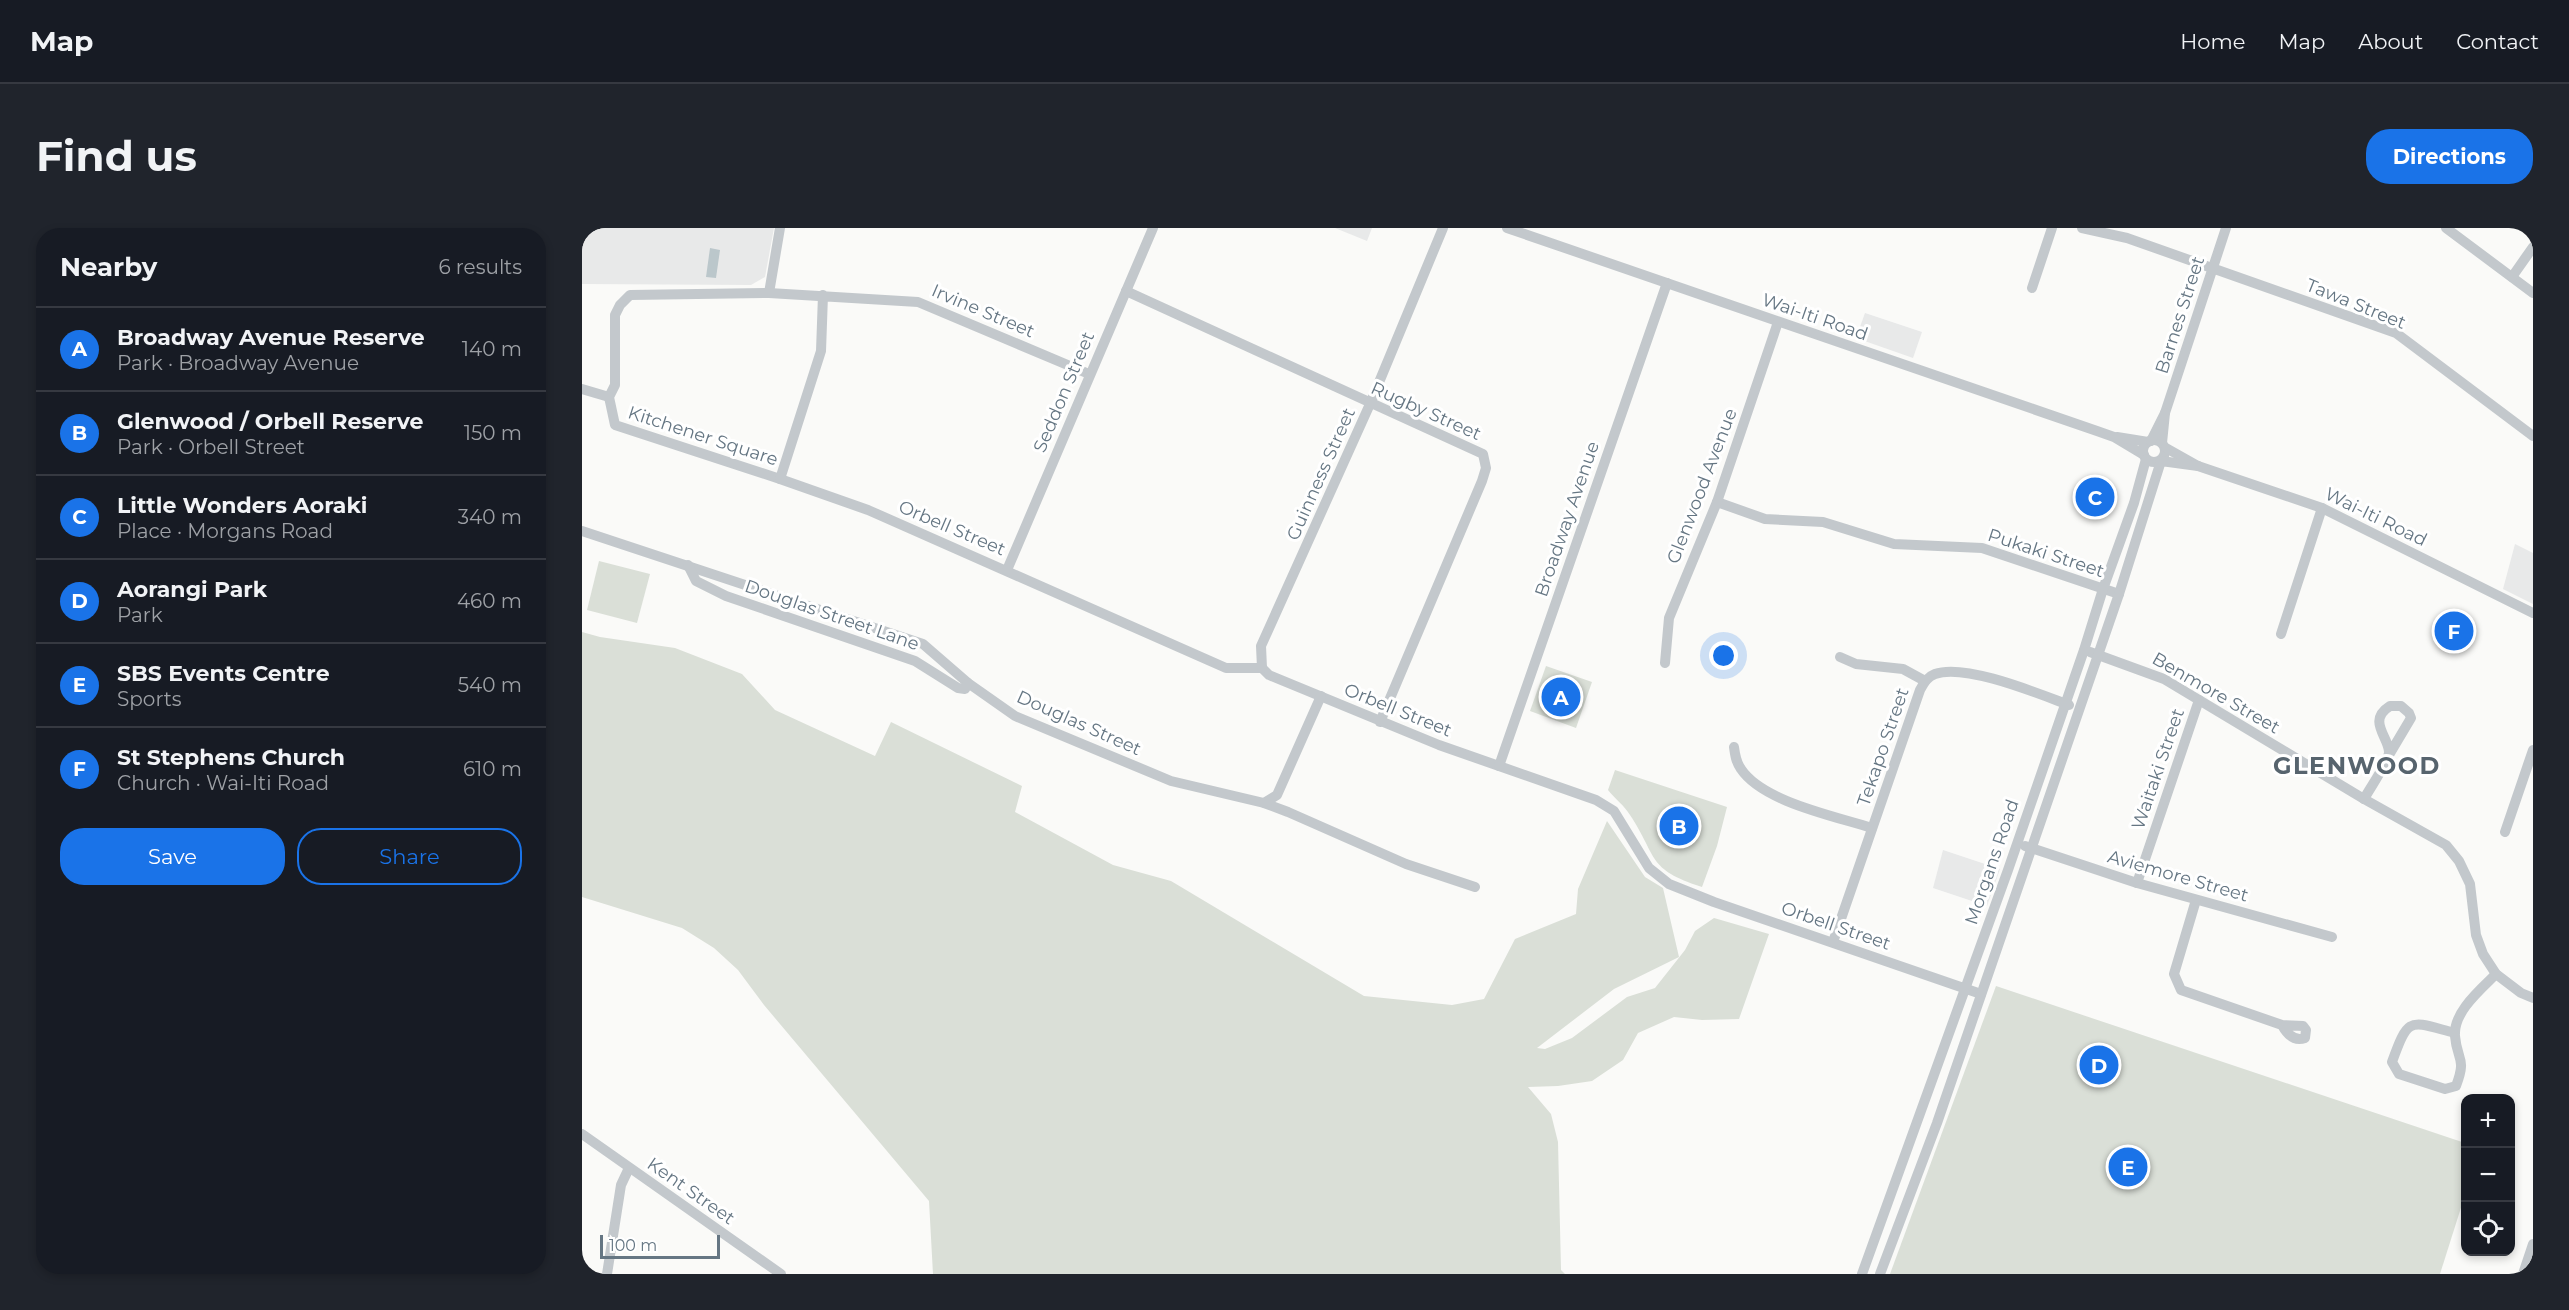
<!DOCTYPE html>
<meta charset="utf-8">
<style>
:root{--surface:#171b24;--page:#20242c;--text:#f1f3f6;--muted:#9ea1a6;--line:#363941;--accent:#1a73e8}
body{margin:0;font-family:Montserrat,sans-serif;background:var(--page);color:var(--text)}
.controls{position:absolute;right:18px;bottom:18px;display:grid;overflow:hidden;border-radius:12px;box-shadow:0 3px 9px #0003}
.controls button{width:54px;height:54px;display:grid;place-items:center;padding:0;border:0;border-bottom:2px solid var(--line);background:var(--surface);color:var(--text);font:30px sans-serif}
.scale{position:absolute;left:18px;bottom:15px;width:120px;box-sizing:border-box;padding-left:6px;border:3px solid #657683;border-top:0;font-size:16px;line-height:21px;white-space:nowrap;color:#657683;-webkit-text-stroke:4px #fff;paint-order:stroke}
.you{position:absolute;left:1142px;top:428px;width:21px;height:21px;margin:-15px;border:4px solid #fff;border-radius:50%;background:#1a73e8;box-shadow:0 0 0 9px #1a73e833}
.badge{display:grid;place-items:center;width:39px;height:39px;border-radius:50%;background:var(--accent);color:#fff;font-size:20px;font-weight:700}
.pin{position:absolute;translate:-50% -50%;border:3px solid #fff;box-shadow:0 2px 6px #0006}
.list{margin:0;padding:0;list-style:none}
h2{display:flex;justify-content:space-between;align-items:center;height:78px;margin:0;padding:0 24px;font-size:26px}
h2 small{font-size:20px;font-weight:400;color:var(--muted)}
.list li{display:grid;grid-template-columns:39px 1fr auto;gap:18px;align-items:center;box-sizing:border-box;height:84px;padding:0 24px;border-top:2px solid var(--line)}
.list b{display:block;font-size:22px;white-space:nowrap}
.list p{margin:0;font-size:20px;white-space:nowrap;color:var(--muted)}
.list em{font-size:20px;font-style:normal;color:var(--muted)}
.actions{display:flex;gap:12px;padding:18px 24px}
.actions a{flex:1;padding:14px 0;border:2px solid var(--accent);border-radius:24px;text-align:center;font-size:21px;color:var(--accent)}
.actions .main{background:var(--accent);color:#fff}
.icon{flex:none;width:33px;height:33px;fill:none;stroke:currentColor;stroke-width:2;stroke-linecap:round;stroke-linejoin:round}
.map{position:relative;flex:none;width:1951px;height:1046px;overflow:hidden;border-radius:24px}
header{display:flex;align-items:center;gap:36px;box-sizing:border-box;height:84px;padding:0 30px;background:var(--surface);border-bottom:2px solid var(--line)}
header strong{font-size:28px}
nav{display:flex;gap:33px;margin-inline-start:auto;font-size:21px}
.intro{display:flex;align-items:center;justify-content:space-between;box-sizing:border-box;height:144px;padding:0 36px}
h1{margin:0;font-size:42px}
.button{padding:15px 27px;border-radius:24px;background:var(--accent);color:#fff;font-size:21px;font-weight:700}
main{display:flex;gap:36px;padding:0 36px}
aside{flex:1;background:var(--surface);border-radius:24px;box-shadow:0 3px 9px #0003}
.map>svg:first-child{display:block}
</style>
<header>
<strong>Map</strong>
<nav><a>Home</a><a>Map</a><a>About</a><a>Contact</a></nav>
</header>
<div class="intro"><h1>Find us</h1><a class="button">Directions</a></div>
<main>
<aside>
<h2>Nearby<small>6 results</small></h2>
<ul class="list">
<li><span class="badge">A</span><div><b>Broadway Avenue Reserve</b><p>Park · Broadway Avenue</p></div><em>140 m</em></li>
<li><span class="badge">B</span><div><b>Glenwood / Orbell Reserve</b><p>Park · Orbell Street</p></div><em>150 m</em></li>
<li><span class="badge">C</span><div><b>Little Wonders Aoraki</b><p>Place · Morgans Road</p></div><em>340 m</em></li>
<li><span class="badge">D</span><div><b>Aorangi Park</b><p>Park</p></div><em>460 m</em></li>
<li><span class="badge">E</span><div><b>SBS Events Centre</b><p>Sports</p></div><em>540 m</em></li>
<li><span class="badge">F</span><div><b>St Stephens Church</b><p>Church · Wai-Iti Road</p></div><em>610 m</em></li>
</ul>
<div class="actions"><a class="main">Save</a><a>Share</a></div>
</aside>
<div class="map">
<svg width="1951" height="1046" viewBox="0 0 1951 1046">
<rect width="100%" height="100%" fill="#fafaf8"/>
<g fill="#e8e9e9">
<polygon points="0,0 192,0 183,49 169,57 0,56"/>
<polygon points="753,0 790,0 785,13"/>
<polygon points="1283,85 1340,104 1331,130 1274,110"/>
<polygon points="1933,316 1951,325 1951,376 1921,361"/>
<polygon points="1361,622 1418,641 1405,678 1351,660"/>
</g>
<g fill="#dadfd7">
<polygon points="17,333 68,346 55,395 5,382"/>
<polygon points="0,404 18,409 93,420 160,446 193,482 293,528 309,494 440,558 433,584 531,637 589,653 782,768 870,777 902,771 933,711 994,686 996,661 1025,593 1063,649 1081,660 1097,729 1032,761 955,820 963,821 990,810 1045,769 1073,760 1103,722 1113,703 1132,690 1187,706 1157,791 1120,792 1092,789 1056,805 1041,832 1010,853 976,858 946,859 969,886 976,914 979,1042 983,1046 351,1046 347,973 182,777 156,742 132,720 100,700 0,669"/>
<polygon points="964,438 1010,454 994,500 948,483"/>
<path d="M 1033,542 L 1145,579 L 1135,618 L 1120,659 C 1064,641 1076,629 1048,587 C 1042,577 1033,571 1026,562 Z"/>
<polygon points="1414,758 1883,915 1883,967 1858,1046 1308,1046"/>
</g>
<polygon fill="#bbc7cb" points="128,20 138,22 134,50 124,49"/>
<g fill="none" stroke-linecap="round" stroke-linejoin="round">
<g stroke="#c3c8cc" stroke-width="10">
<polyline points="925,0 1515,203 1532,209 1562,227"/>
<polyline points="1500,0 1545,10 1814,105 1951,208"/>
<polyline points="1864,0 1951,65"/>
<polyline points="1930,49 1951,19"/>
<polyline points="1450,60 1470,0"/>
<polyline points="544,63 901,226 904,240 900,253 798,494"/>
<polyline points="187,65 198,0"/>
<polyline points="241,67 239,123 198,251 33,197 27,169 33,157 33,87 38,77 48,67 187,65 336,74 507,146"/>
<polyline points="0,161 27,169"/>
<polyline points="1583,185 1644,0"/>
<polyline points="1535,209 1566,214"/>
<circle cx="1572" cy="223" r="11"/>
<polyline points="1569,213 1583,185 1580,215"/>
<polyline points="1584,220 1616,238 1740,280 1951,385"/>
<polyline points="198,251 286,282 644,440 680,440 687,447 857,517 1014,572 1032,583 1067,640 1087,656 1132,674 1399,766"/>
<polyline points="1135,274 1183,291 1241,294 1312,316 1400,320 1537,366"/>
<polyline points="0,303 341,416 386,455 433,488 589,553 682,575 706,584 824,636 893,659"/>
<polyline points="106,337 114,353 144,368 333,433 376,460 383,461 386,455"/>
<polyline points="425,342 571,0"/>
<polyline points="1699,406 1740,280"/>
<polyline points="1508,424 1582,451 1782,571 1864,617 1877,633 1888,656 1894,707 1901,726 1914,746 1939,765 1951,770"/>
<polyline points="1258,429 1274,436 1321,441 1343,453"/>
<polyline points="1083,435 1087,390 1135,274 1196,94"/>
<polyline points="680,440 679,418 788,176 861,0"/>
<path d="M 1152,519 C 1153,527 1154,534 1159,541 C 1181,574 1253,588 1290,600"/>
<polyline points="917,538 1085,55"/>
<path d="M 1782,571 C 1788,560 1805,536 1807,525 C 1808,510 1784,493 1808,478 L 1819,478 L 1827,485 L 1829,490 L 1807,527"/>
<polyline points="682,575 695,567 739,468"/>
<polyline points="1923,604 1951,522"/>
<polyline points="1443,618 1555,655 1750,709"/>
<polyline points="1555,655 1617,472"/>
<path d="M 1614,672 L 1592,746 L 1599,762 L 1700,797 L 1721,798 L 1724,802 L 1723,810 C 1712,814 1705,806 1700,797"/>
<path d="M 1251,714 L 1338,462 C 1342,455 1345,449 1353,446 C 1383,435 1457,466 1487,477"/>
<path d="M 1873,805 C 1827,793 1827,787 1810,834 L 1817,846 L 1863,861 L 1874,858 C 1885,829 1875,833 1873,808 C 1871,784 1899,761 1914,746"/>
<polyline points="0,906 199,1046"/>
<polyline points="25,1046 39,957 47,940"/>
<polyline points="1280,1046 1426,642 1502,422 1521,361 1552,275 1564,231"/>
<polyline points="1298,1046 1355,895 1537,366 1579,233 1616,238"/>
<polyline points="1941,1046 1951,1016"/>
</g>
</g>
<g text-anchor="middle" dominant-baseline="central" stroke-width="6" stroke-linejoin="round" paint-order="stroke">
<g font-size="18" fill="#657683" stroke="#fff">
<text transform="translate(1774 76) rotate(22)">Tawa Street</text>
<text transform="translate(401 83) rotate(23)">Irvine Street</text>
<text transform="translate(1598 87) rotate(-72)">Barnes Street</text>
<text transform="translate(1233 89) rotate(19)">Wai-Iti Road</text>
<text transform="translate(482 164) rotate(-67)">Seddon Street</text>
<text transform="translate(844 183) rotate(24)">Rugby Street</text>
<text transform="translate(121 208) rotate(18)">Kitchener Square</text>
<text transform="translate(739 246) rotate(-66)">Guinness Street</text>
<text transform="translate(1120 258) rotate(-69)">Glenwood Avenue</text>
<text transform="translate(1794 289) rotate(26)">Wai-Iti Road</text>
<text transform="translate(985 291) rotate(-71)">Broadway Avenue</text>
<text transform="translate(370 300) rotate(23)">Orbell Street</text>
<text transform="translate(1464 325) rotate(18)">Pukaki Street</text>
<text transform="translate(250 387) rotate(19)">Douglas Street Lane</text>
<text transform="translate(1634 465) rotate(30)">Benmore Street</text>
<text transform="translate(816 482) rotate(22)">Orbell Street</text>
<text transform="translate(497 495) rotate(24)">Douglas Street</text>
<text transform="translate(1301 519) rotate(-71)">Tekapo Street</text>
<text transform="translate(1576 541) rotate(-71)">Waitaki Street</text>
<text transform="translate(1410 634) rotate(-71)">Morgans Road</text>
<text transform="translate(1596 648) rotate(16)">Aviemore Street</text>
<text transform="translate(1254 698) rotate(19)">Orbell Street</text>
<text transform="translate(109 963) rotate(35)">Kent Street</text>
</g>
<g font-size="24" font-weight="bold" letter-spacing="1.5" fill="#57646e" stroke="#fff">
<text x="1775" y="537">GLENWOOD</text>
</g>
</g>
</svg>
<div class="controls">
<button>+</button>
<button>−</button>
<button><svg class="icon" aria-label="locate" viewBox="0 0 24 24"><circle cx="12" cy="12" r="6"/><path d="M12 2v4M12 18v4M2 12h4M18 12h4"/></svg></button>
</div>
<div class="scale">100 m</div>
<div class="you"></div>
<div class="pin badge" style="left:979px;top:469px">A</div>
<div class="pin badge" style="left:1097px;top:598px">B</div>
<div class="pin badge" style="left:1513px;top:269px">C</div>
<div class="pin badge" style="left:1517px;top:837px">D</div>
<div class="pin badge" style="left:1546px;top:939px">E</div>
<div class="pin badge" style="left:1872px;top:403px">F</div>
</div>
</main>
